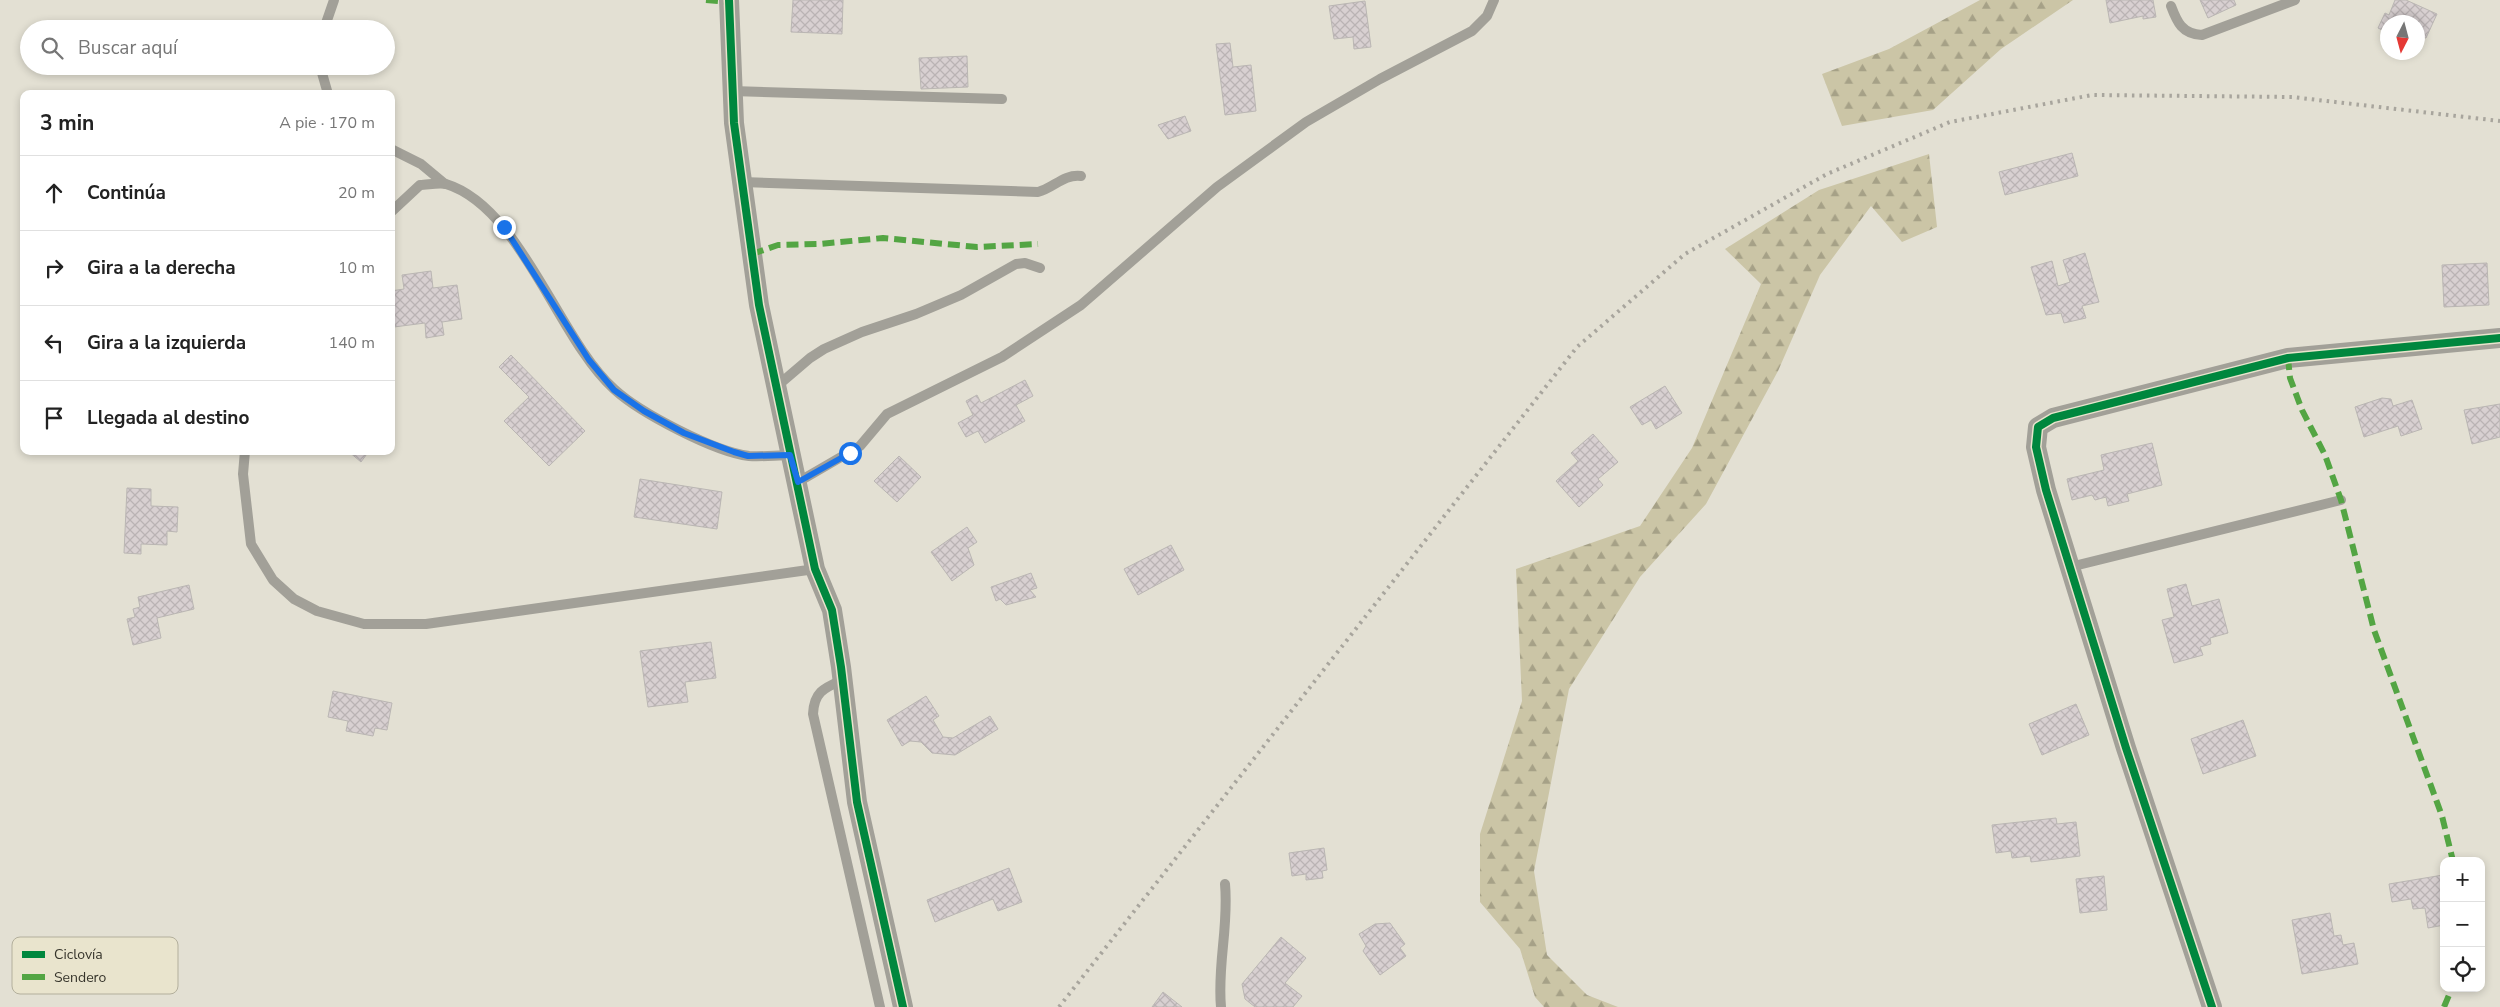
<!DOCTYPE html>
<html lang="es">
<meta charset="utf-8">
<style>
:root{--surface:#fff;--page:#f2f2f2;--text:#222;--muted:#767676;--line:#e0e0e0}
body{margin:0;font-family:"Nunito Sans",sans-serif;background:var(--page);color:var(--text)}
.controls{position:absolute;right:15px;bottom:15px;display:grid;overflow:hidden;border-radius:10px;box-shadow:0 2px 8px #0003}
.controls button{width:45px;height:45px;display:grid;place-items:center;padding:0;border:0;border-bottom:1px solid var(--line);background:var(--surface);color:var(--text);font:25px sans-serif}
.compass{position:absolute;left:2380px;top:15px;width:45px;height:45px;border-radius:50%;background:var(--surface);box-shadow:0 2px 8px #0003;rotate:186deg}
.stop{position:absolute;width:15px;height:15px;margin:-11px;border:4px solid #1a73e8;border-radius:50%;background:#fff}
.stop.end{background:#1a73e8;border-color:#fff;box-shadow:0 1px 5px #0008}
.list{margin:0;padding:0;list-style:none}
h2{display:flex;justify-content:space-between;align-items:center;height:65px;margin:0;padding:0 20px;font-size:21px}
h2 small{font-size:16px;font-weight:400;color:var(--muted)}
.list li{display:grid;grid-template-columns:32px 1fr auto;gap:15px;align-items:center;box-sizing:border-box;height:75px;padding:0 20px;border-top:1px solid var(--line)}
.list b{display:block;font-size:19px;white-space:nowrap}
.list em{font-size:16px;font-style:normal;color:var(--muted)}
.icon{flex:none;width:28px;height:28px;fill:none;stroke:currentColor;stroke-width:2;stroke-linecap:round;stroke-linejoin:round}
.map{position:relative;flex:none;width:2500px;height:1007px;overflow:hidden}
.search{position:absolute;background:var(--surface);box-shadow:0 2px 8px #0003;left:20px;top:20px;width:375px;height:55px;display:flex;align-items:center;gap:12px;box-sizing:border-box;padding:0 18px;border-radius:28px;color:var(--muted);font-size:19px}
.panel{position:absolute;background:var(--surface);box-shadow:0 2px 8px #0003;left:20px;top:90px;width:375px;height:365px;border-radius:10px}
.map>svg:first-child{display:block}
</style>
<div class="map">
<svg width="2500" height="1007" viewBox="0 0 2500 1007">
<defs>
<pattern id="forest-firs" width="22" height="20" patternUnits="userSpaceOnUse" patternTransform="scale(1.25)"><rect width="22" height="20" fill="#cbc5a6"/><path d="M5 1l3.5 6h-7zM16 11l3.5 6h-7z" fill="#a6a187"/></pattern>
<pattern id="building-cross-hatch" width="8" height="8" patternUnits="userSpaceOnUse" patternTransform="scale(1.25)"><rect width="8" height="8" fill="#d8d0d1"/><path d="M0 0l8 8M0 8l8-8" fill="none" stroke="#bab3b4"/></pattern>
</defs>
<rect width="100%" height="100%" fill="#e3e0d3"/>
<g fill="url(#forest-firs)">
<polygon points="1980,0 2073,0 2001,49 1933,110 1842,126 1822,74 1889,49"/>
<polygon points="1929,154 1937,227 1902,242 1871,206 1820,275 1778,371 1706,504 1640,577 1569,689 1534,871 1547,955 1587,995 1618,1007 1544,1007 1535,997 1520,949 1480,902 1480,834 1522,701 1516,569 1640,526 1692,448 1761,284 1725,249 1819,190"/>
</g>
<g fill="url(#building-cross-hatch)" stroke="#bab6b3">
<polygon points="793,0 843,0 842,34 791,32"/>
<polygon points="2106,0 2153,0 2156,17 2143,19 2143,16 2110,23"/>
<polygon points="2200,0 2234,0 2236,5 2208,18"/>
<polygon points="2395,0 2406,0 2437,14 2426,38 2418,36 2418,22 2388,22 2388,33 2378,28 2385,13 2389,15"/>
<polygon points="1365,1 1371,47 1354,49 1353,37 1334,39 1329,6"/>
<polygon points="1230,43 1233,67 1251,65 1256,111 1225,115 1216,44"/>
<polygon points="967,56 968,87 921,89 919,58"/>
<polygon points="1185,116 1191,131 1168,139 1158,125"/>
<polygon points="2072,153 2078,176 2005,195 1999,172"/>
<polygon points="2085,253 2099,302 2082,306 2086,318 2064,323 2061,313 2046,315 2031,267 2052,261 2058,286 2070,282 2063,260"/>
<polygon points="2487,263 2489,305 2444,307 2442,265"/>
<polygon points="431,271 433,288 457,285 462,319 442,322 444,335 426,338 425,323 394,327 391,291 404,289 402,275"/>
<polygon points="511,355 585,431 549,466 504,421 529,397 499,367"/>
<polygon points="1025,380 1033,396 1016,405 1025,421 985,443 978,431 966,437 958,423 973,415 966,401 977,395 981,403"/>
<polygon points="1665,386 1682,413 1656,429 1651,420 1642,425 1630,407"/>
<polygon points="2382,398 2391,399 2393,406 2412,400 2422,429 2401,436 2398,426 2364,437 2355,407"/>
<polygon points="2500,404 2500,437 2472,444 2464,410"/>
<polygon points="1593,434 1618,462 1598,479 1603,485 1579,507 1556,481 1578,461 1571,453"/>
<polygon points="2152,443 2162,485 2127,494 2129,501 2108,506 2106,497 2095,500 2092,495 2072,500 2067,479 2104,470 2101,455"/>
<polygon points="348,451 369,451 361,462"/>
<polygon points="899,456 921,477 897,502 874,481"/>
<polygon points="640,479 722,492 717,529 634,517"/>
<polygon points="127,488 151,489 151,506 178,507 177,532 167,531 167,545 141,544 141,554 124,553"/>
<polygon points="967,527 977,542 968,548 974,565 952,581 931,552"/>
<polygon points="1171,545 1184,570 1138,595 1124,569"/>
<polygon points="1031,573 1037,588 1030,590 1036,597 1006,605 1000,599 996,601 991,587"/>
<polygon points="2186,584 2192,606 2219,599 2228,633 2210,638 2211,644 2200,647 2203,655 2174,663 2162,620 2174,617 2167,589"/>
<polygon points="189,585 194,609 157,618 161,638 133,645 127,619 135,617 133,609 140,607 138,597"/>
<polygon points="711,642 716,678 685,682 688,702 648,707 640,651"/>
<polygon points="333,691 392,703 387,730 375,728 373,736 346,731 348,721 328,717"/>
<polygon points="926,696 939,716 933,720 943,737 953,738 990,716 998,729 955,755 932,753 921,742 910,741 902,746 887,720"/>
<polygon points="2076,704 2089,735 2042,755 2029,724"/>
<polygon points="2243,720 2256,756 2203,774 2191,739"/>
<polygon points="2056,818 2057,824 2076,822 2080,856 2031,862 2030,856 2012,858 2011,851 1996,853 1992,825"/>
<polygon points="1324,848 1327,870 1322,871 1323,878 1306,880 1306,874 1292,876 1289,853"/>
<polygon points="1009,868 1022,902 998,911 993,899 935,922 927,900"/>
<polygon points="2443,875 2444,925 2428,928 2425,908 2413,909 2411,899 2392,902 2389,884"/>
<polygon points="2104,876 2107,910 2080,913 2076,879"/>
<polygon points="2330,913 2334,936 2341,935 2343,945 2354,943 2358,964 2302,974 2292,920"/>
<polygon points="1390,923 1405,944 1400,948 1406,956 1380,975 1363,951 1366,946 1359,934 1375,924"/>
<polygon points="1281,937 1306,958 1285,983 1302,996 1293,1007 1255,1007 1245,999 1242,984"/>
<polygon points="1163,992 1182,1007 1152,1007"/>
</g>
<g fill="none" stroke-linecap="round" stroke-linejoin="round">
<g stroke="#a2a098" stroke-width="10">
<path d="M 2171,6 C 2177,22 2182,34 2202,35 L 2295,0"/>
<polyline points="324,29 334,0"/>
<polyline points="320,66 328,94"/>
<polyline points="732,91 1002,99"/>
<polyline points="391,149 421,164 445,184"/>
<path d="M 742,182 L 1038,192 C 1054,188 1063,174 1081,176"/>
<path d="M 391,212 L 420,185 C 427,185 439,182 446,184 C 521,207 558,339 614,389 C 640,413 715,452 749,456 C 763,457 777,455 791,455"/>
<polyline points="776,387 810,358 824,349 862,332 916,314 961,295 1016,264 1025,263 1040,268"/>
<polyline points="245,451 243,474 251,544 273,580 294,599 317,611 364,624 426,624 815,569"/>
<polyline points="798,482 860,446 887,414 1002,357 1081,305 1217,187 1306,122 1380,79 1472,31 1487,16 1494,0"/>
<polyline points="2070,567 2341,500"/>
<path d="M 842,680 C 824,688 814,692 813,714 L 880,1007"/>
<path d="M 1221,1007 C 1217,965 1229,927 1225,884"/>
</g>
<g stroke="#a2a098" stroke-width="20">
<polyline points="729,0 734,123 759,305 815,569 832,610 841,667 857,802 903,1007"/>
<polyline points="2212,1007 2126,748 2046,490 2036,447 2038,427 2053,418 2288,358 2500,338"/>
</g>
<polyline stroke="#a8a59d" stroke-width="4" stroke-dasharray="2.5 5" stroke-linecap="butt" points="1059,1007 1577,347 1685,254 1827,174 1950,122 2092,95 2292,97 2500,121"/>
<g stroke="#53a543" stroke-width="6" stroke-dasharray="12 6" stroke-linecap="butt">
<polyline points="706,0 729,2"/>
<polyline points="752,254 778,245 819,244 883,238 977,247 1038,244"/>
<polyline points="2288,358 2290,378 2302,410 2325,455 2341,500 2374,630 2442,816 2453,861"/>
<polyline points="2444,1007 2452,988"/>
</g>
<g stroke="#e9e4cd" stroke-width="11">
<g id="cycleway">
<polyline points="729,0 734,123 759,305 815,569 832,610 841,667 857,802 903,1007"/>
<polyline points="2212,1007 2126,748 2046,490 2036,447 2038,427 2053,418 2288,358 2500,338"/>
</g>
</g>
<use href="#cycleway" stroke="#00873e" stroke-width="8"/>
</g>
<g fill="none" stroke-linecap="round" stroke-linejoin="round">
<polyline stroke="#1a73e8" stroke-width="6" points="504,227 589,360 614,390 644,411 684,433 734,452 748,456 790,455 798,482 850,453"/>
</g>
<rect x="12" y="937" width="166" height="57" rx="8" fill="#e9e4cd" stroke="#b3af9c" stroke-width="1"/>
<rect x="22" y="951" width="23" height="7" fill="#00873e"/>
<rect x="22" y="974" width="23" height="6" fill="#53a543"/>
<g font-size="14" fill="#36342b">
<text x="54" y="959">Ciclovía</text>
<text x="54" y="982">Sendero</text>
</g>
</svg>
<div class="controls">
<button>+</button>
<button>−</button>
<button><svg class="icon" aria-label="locate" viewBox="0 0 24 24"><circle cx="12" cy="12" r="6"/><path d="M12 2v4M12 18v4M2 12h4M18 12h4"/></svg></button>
</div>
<svg class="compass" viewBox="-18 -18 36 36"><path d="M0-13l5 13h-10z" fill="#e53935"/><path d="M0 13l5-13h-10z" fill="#767676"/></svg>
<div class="stop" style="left:850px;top:453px"></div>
<div class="stop end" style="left:504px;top:227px"></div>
<div class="search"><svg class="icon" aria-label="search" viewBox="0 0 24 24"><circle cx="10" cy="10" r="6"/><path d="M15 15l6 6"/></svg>Buscar aquí</div>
<section class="panel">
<h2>3 min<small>A pie · 170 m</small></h2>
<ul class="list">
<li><svg class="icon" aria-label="ahead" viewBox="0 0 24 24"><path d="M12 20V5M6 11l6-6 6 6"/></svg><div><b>Continúa</b></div><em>20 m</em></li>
<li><svg class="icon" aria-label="right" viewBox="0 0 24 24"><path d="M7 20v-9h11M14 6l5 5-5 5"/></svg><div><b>Gira a la derecha</b></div><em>10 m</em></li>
<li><svg class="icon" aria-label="left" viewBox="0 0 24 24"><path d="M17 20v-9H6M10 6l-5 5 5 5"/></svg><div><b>Gira a la izquierda</b></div><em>140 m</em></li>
<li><svg class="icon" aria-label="arrive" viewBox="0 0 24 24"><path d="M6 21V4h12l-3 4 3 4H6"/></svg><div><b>Llegada al destino</b></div></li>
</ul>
</section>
</div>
